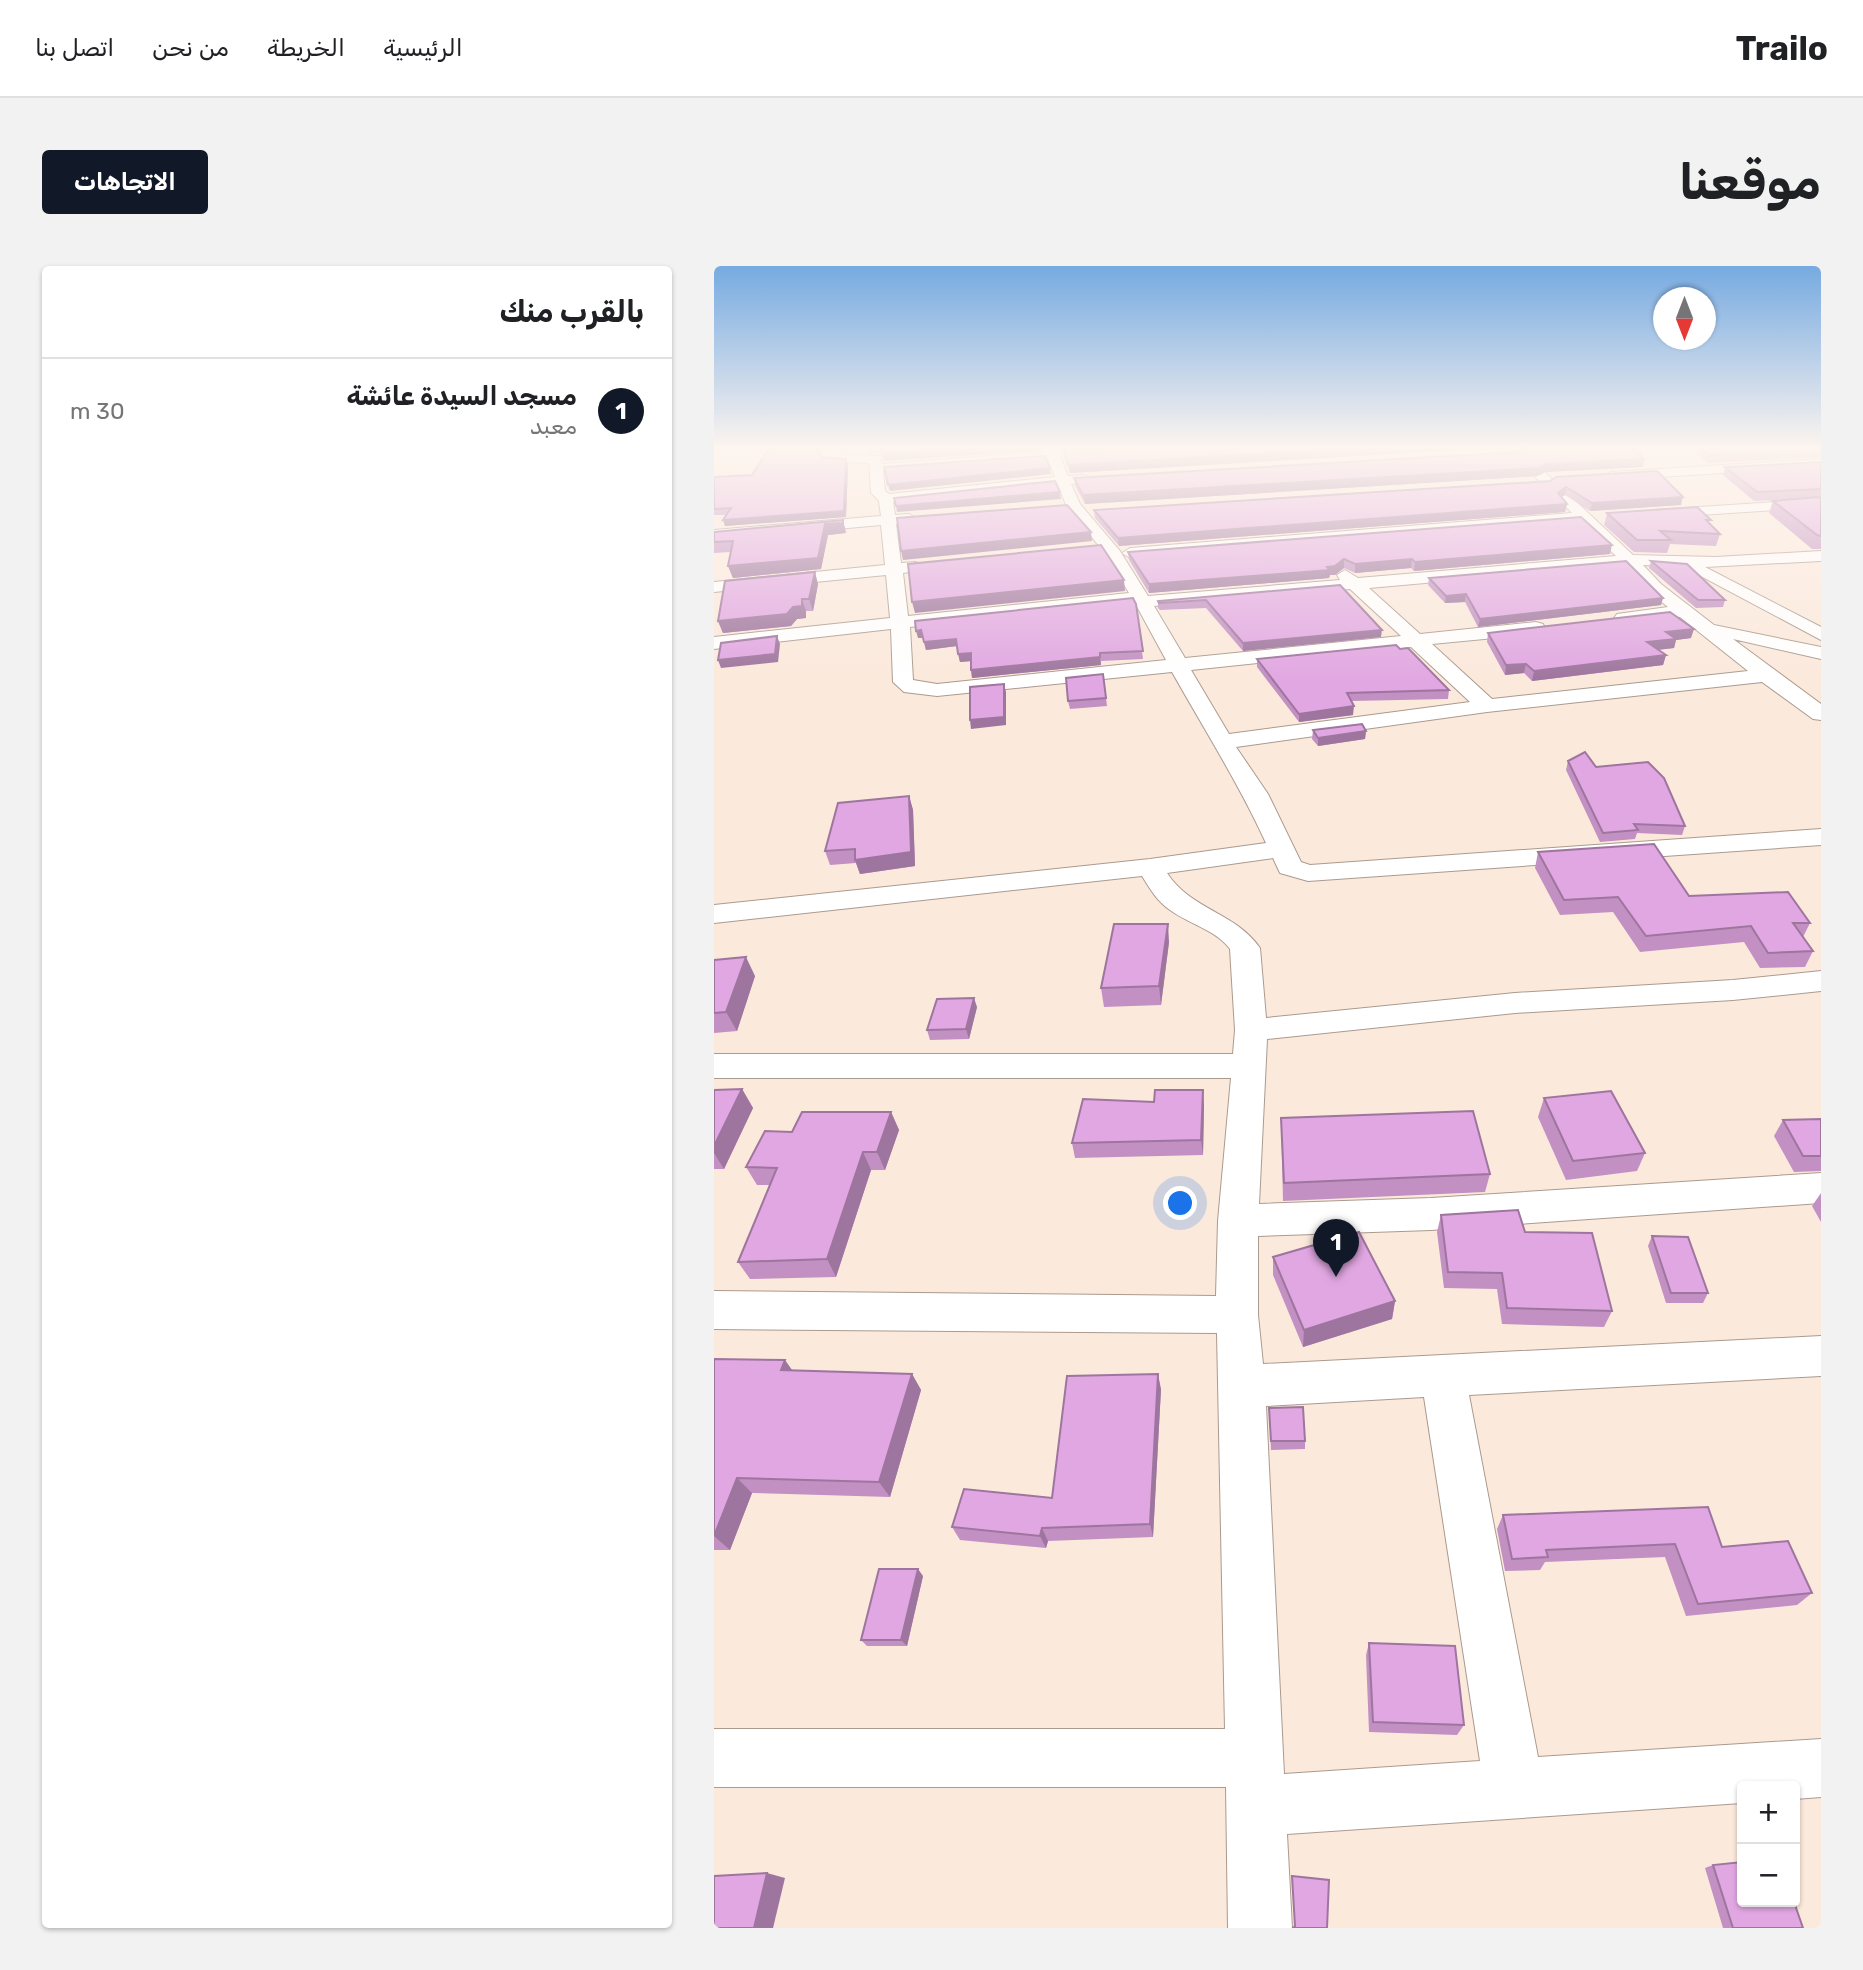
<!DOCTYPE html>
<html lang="ar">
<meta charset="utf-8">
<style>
:root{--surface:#fff;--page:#f2f2f2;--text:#202124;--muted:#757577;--line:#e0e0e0;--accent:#111827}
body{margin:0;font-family:Rubik,Cairo,sans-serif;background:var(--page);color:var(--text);direction:rtl}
.controls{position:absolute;right:21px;bottom:21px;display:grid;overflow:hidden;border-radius:7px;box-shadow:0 2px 5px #0004}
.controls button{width:63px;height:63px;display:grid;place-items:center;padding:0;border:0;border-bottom:2px solid var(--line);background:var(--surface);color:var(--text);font:35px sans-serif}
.compass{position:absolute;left:939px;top:21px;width:63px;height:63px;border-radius:50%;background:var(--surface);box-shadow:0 2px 5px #0004;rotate:180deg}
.you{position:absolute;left:467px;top:938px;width:24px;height:24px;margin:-18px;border:5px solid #fff;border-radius:50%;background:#1a73e8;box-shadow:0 0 0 10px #1a73e833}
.badge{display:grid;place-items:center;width:46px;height:46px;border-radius:50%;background:var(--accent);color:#fff;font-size:23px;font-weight:700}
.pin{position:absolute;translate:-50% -58px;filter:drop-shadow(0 2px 4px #0008)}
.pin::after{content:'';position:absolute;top:37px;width:24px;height:21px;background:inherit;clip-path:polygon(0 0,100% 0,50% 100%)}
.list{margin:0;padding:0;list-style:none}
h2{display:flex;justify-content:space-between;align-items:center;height:91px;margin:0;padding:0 28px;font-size:30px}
h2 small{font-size:23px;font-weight:400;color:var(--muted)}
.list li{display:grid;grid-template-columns:46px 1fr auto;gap:21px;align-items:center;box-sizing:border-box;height:105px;padding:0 28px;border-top:2px solid var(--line)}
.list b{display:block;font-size:26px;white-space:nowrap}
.list p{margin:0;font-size:23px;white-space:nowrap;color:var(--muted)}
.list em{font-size:23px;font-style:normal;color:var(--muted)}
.map{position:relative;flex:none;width:1107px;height:1662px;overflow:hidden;direction:ltr;border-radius:7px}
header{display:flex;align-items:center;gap:42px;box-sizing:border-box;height:98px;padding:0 35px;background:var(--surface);border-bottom:2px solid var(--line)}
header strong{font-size:33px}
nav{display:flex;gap:38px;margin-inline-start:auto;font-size:24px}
.intro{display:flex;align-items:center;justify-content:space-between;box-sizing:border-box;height:168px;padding:0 42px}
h1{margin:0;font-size:49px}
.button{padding:18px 32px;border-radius:7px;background:var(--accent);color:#fff;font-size:24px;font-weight:700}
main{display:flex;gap:42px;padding:0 42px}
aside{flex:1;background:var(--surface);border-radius:7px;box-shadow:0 2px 5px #0004}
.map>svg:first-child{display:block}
</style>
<header>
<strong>Trailo</strong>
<nav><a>الرئيسية</a><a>الخريطة</a><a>من نحن</a><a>اتصل بنا</a></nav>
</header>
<div class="intro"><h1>موقعنا</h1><a class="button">الاتجاهات</a></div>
<main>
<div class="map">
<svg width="1107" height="1662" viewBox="0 0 1107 1662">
<rect width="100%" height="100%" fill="#fbe9dc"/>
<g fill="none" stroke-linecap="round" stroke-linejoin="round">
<g stroke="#ab9a8e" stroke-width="2">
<g id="minor">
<path d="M 107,181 L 119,181 L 120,188 L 165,190 L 168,198 L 332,186 L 330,181 L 342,181 L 354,210 L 370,209 L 377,213 L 375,216 L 357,218 L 366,238 L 406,285 L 434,330 L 626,314 L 623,309 L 631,304 L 644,312 L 902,290 L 866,256 L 416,292 L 408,287 L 416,282 L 858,247 L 791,181 L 804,181 L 919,289 L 1002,291 L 1107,285 L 1107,295 L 991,301 L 1107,361 L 1107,374 L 968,300 L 929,299 L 947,318 L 1000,359 L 1107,381 L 1107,393 L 1019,373 L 1107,438 L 1107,454 L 1099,453 L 1048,416 L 773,446 L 522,481 L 554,528 L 587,596 L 596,599 L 1107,563 L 1107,579 L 594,615 L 566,607 L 559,592 L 453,607 C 477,644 521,646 546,682 L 552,752 L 801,727 L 1019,714 L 1107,705 L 1107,725 L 1019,734 L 801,747 L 553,773 L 545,938 L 717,932 L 1107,907 L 1107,937 L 717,964 L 544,970 L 544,1049 L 549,1098 L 1107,1070 L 1107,1110 L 755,1129 L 824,1491 L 1107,1473 L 1107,1531 L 1081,1533 L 1081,1520 L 1028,1520 L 1028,1537 L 573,1568 L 578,1662 L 514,1662 L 512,1521 L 0,1521 L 0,1463 L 511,1463 L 503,1067 L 0,1063 L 0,1025 L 502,1030 L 504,955 L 517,812 L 0,812 L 0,788 L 519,788 L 521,764 L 516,683 C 502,664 475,658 456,644 C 443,635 436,623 428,610 L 0,657 L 0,639 L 436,593 L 552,577 C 525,518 490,463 458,406 L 223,430 L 190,426 L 179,416 L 177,363 L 0,383 L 0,371 L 176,352 L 172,309 L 0,326 L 0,316 L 171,299 L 167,259 L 0,274 L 0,264 L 167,250 L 165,235 L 157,227 L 155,197 L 110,195 ZM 334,193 L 341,211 L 175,228 L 171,225 L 169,205 ZM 344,219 L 352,239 L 393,290 L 415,327 L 194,350 L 189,307 L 208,304 L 210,301 L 202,296 L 187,297 L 182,258 L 200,255 L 202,252 L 195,248 L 181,249 L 179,236 ZM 911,299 L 935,326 L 954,341 L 903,348 L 900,352 L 903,356 L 909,357 L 966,351 L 1034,405 L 778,433 L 718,378 L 822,368 L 831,362 L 829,358 L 822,356 L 706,368 L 655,322 ZM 636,323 L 687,370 L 471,392 L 440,340 ZM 421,337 L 452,394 L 223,418 L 199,414 L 196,361 ZM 697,381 L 756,436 L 515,468 L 477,404 ZM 710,1131 L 766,1495 L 570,1508 L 552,1140 Z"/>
<polygon points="1107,193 1107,201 897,214 890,210 897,206"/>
<polygon points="1107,233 1107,241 939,252 932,248 939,244"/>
</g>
</g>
<use href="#minor" fill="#fff" fill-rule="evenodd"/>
</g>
<g fill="#c290c2">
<polygon points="56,181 105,181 107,191 134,199 132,251 11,260 12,249 0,249 0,211 38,209"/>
<polygon points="120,181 134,181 134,186 122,185"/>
<polygon points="154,181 329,181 328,184 170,195 165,187 155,187"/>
<polygon points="410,181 791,181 356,207 350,192 349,184"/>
<polygon points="805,181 919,181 930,193 929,201 831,206 824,210 371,238 361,220 360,212 805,186 808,183"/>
<polygon points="975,181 1107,181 1107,191 994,197"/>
<polygon points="1107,196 1107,231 1105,232 1107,233 1107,283 1098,283 1055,247 1059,235 1103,232 1040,235 1009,209 1011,201"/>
<polygon points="836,215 967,239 876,245 851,229 847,231 853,238 851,246 405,280 381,252 380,244"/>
<polygon points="893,247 996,258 1006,268 1002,280 956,278 953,287 920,286 890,259"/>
<polygon points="129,254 132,267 114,269 107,303 19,312 14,300 17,286 0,287 0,276"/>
<polygon points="414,286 896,288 700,305 697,302 641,307 630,302 621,309 616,309 615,312 435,327 415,294"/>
<polygon points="937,295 1011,334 1009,341 982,342 935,302"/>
<polygon points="715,312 949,332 947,339 764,361 751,336 731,337 714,319"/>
<polygon points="104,318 99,345 92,345 92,352 83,353 77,360 9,367 4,355"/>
<polygon points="626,319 667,371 529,385 492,342 446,344 444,342 444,335"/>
<polygon points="422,338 429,393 387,395 387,399 258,412 257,395 246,396 243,380 212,384 209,372 204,372"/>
<polygon points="774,367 977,372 962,374 960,382 944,384 952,389 949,399 818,415 810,407 791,409 773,376"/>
<polygon points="686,383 735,424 734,433 637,435 639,449 585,456 543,401 543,393"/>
<polygon points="389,408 393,440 356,443 354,435"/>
<polygon points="599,464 652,465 651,473 604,480 598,473"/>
<polygon points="854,495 882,501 971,560 968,569 923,567 921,573 886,576 852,504"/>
<polygon points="195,530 199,544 201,600 146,608 142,597 116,599 111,585"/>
<polygon points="824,586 975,630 1096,657 1089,671 1099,685 1091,701 1046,702 1030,676 926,686 899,646 846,649 821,602"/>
<polygon points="455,676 447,739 390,741 387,722"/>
<polygon points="0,694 41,710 23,765 0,767"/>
<polygon points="263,741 255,773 216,774 213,764"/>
<polygon points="28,823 39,842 10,903 0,903 0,824"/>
<polygon points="830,832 931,887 923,905 852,914 824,851"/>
<polygon points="440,836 490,839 489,889 361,892 358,877"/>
<polygon points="177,846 185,864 171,904 157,904 122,1011 36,1013 24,996 56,919 43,919 32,901 78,866"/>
<polygon points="567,852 776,908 771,926 569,935"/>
<polygon points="1107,853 1107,905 1080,906 1060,870 1069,854"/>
<polygon points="1107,927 1107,956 1098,940"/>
<polygon points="727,949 811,966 898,1045 890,1061 788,1058 783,1023 730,1022 723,966"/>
<polygon points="938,970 994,1027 989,1037 952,1037 934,980"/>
<polygon points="559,991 681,1035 678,1053 589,1081 559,1009"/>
<polygon points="0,1093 79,1105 198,1108 207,1124 176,1231 38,1227 16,1284 0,1284"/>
<polygon points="447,1123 439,1271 334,1275 332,1282 246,1274 238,1261 338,1232"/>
<polygon points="555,1142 591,1175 591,1183 557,1184"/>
<polygon points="789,1249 1008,1281 1098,1327 1083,1339 972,1350 951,1291 831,1296 826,1304 791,1305 783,1263"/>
<polygon points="209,1310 193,1380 153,1380 147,1374"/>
<polygon points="655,1377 750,1459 743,1469 655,1466 652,1389"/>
<polygon points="999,1599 1089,1662 1009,1662 991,1602"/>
</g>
<g fill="#9e759e">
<polygon points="251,181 329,181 328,184 170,195 168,187"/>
<polygon points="658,181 791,181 356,207 355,199"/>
<polygon points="132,193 134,199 132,251 11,260 9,254"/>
<polygon points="930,193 929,201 831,206 824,210 371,238 369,229 832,198"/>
<polygon points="336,202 337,208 176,225 174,219"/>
<polygon points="852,221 851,229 842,235 844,227"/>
<polygon points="346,226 347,233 183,246 182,240"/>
<polygon points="969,231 967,239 876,245 878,237"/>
<polygon points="853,238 851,246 405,280 404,272"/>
<polygon points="129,254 132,267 114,269 107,303 19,312 14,300 111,258"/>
<polygon points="377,266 378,275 189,294 187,285"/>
<polygon points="898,279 896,288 700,305 701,296"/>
<polygon points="630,293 630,302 621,309 616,309 615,312 435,327 435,318 613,301"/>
<polygon points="698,293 697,302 641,307 641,298"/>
<polygon points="101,306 104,318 99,345 95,333"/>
<polygon points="410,314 411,325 201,347 198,336"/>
<polygon points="752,328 751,336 731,337 732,330"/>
<polygon points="949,332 947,339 764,361 766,353"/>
<polygon points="88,333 92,345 92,352 83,353 77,360 9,367 4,355 79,341"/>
<polygon points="980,363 977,372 962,374 960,382 931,385 933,376 952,366"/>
<polygon points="207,364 209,372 204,372 202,365"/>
<polygon points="668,364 667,371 529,385 529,377"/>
<polygon points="63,370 66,378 64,396 7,402 4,394"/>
<polygon points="242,373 243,380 212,384 210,376"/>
<polygon points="257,387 259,395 246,396 244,388"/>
<polygon points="952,389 949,399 818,415 820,405"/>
<polygon points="386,391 387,399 258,412 257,404"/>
<polygon points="812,398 810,407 791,409 792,399"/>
<polygon points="290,418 292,426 292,459 257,463 256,454"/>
<polygon points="640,440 639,449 585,456 585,448"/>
<polygon points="652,465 651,473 604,480 604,472"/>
<polygon points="195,530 199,544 201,600 146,608 141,594"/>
<polygon points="454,658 455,676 447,739 445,720"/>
<polygon points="32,691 41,710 23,765 12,746"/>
<polygon points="260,732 263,741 255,773 252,763"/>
<polygon points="28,823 39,842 10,903 0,887 0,880"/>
<polygon points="489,824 490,839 489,889 487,874"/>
<polygon points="177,846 185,864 171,904 163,886"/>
<polygon points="149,886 157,904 122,1011 113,993"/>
<polygon points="681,1035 678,1053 589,1081 590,1064"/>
<polygon points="71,1094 83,1111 67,1104"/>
<polygon points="198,1108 207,1124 176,1231 165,1216"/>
<polygon points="444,1108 447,1123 439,1271 436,1258"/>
<polygon points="23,1212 38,1227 16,1284 0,1270"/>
<polygon points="328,1262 334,1275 332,1282 326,1270"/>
<polygon points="204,1303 209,1310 193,1380 187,1374"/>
<polygon points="53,1607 71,1612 59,1662 40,1662"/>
</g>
<g fill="#e1a7e2" stroke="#9e759e" stroke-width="2">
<polygon points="56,181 104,181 107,191 132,193 130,245 9,254 17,242 0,243 0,211 38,209"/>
<polygon points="164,181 251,181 168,187"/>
<polygon points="410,181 658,181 355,199 349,184"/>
<polygon points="810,181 919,181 930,193 832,198 826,202 369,229 360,212 805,186"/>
<polygon points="987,181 1107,181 1107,183 996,189"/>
<polygon points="331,190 336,202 174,219 170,201"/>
<polygon points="1107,196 1107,223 1043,226 1011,201"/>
<polygon points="943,205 969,231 878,237 852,221 844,227 853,238 404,272 380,244 836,215 842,211"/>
<polygon points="341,215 346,226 182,240 180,232"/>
<polygon points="1105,231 1107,233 1107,270 1103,269 1059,235"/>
<polygon points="353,239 377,266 187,285 183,252"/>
<polygon points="983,241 997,254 992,254 1006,268 946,265 957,274 923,274 893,247"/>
<polygon points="867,251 898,279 701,296 698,293 641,298 630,293 621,300 613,301 616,304 435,318 414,286"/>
<polygon points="129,254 129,257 111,258 104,292 14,300 19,275 0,276 0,266"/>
<polygon points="387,279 410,314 198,336 194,298"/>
<polygon points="912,295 949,332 766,353 752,328 732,330 715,312"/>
<polygon points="937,295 973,298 1011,334 984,334"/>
<polygon points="101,306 95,333 88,333 88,340 79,341 73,348 4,355 11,315"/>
<polygon points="626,319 668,364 529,377 492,334 445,337 444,335"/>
<polygon points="419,332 422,338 429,385 386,387 386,391 257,404 257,387 244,388 242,373 210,376 207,364 202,365 201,355"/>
<polygon points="956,346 980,363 952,366 962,373 933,376 952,389 820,405 812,398 792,399 774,367"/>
<polygon points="63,370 61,388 4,394 7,377"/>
<polygon points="682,379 686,383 694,382 735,424 633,427 640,440 585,448 543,393"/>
<polygon points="389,408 392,432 354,435 352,412"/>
<polygon points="290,418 290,451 256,454 256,421"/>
<polygon points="648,458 652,465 604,472 599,464"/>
<polygon points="871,486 882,501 934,496 950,512 971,560 920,558 924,564 889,567 854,495"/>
<polygon points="195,530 197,586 141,594 141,583 111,585 124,537"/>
<polygon points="940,578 975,630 1074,626 1096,657 1079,657 1099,685 1054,687 1037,660 932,670 904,631 850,634 824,586"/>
<polygon points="400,658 454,658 445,720 387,722"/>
<polygon points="32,691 12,746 0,747 0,694"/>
<polygon points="260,732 252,763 213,764 223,733"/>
<polygon points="28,823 0,880 0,824"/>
<polygon points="441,824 489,824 487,874 358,877 369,833 440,836"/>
<polygon points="897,825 931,887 859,895 830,832"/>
<polygon points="759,845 776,908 570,917 567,852"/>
<polygon points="88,846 177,846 163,886 149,886 113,993 24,996 63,902 32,901 51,865 78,866"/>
<polygon points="1107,853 1107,890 1089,890 1069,854"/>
<polygon points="804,944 811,966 878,967 898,1045 793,1042 788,1007 734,1006 727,949"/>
<polygon points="645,966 681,1035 590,1064 559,991"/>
<polygon points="938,970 974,971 994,1027 957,1027"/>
<polygon points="0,1093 71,1094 67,1104 198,1108 165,1216 23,1212 0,1270"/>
<polygon points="444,1108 436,1258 328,1262 326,1270 238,1261 250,1223 338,1232 353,1110"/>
<polygon points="589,1141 591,1175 557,1175 555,1142"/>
<polygon points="994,1241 1008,1281 1074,1275 1098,1327 984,1338 961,1278 832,1284 834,1291 798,1293 789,1249"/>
<polygon points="165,1303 204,1303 187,1374 147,1374"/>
<polygon points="655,1377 741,1380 750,1459 659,1456"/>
<polygon points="1028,1596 1028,1636 1080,1636 1089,1662 1019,1662 999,1599"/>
<polygon points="53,1607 40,1662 0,1662 0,1610"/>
<polygon points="578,1610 615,1614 613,1662 579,1662 581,1660"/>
</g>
<linearGradient id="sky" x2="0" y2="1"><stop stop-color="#76aae1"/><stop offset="0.44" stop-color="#fdf5ef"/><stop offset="1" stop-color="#fdf5ef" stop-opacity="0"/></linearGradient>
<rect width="1107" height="414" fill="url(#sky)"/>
</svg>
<div class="controls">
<button>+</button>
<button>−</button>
</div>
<svg class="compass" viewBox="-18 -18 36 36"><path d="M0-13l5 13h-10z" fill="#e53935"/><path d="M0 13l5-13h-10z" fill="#757577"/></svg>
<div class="you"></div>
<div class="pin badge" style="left:622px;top:1011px">1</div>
</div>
<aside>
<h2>بالقرب منك<small></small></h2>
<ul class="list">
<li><span class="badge">1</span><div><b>مسجد السيدة عائشة</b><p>معبد</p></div><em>30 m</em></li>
</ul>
</aside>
</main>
